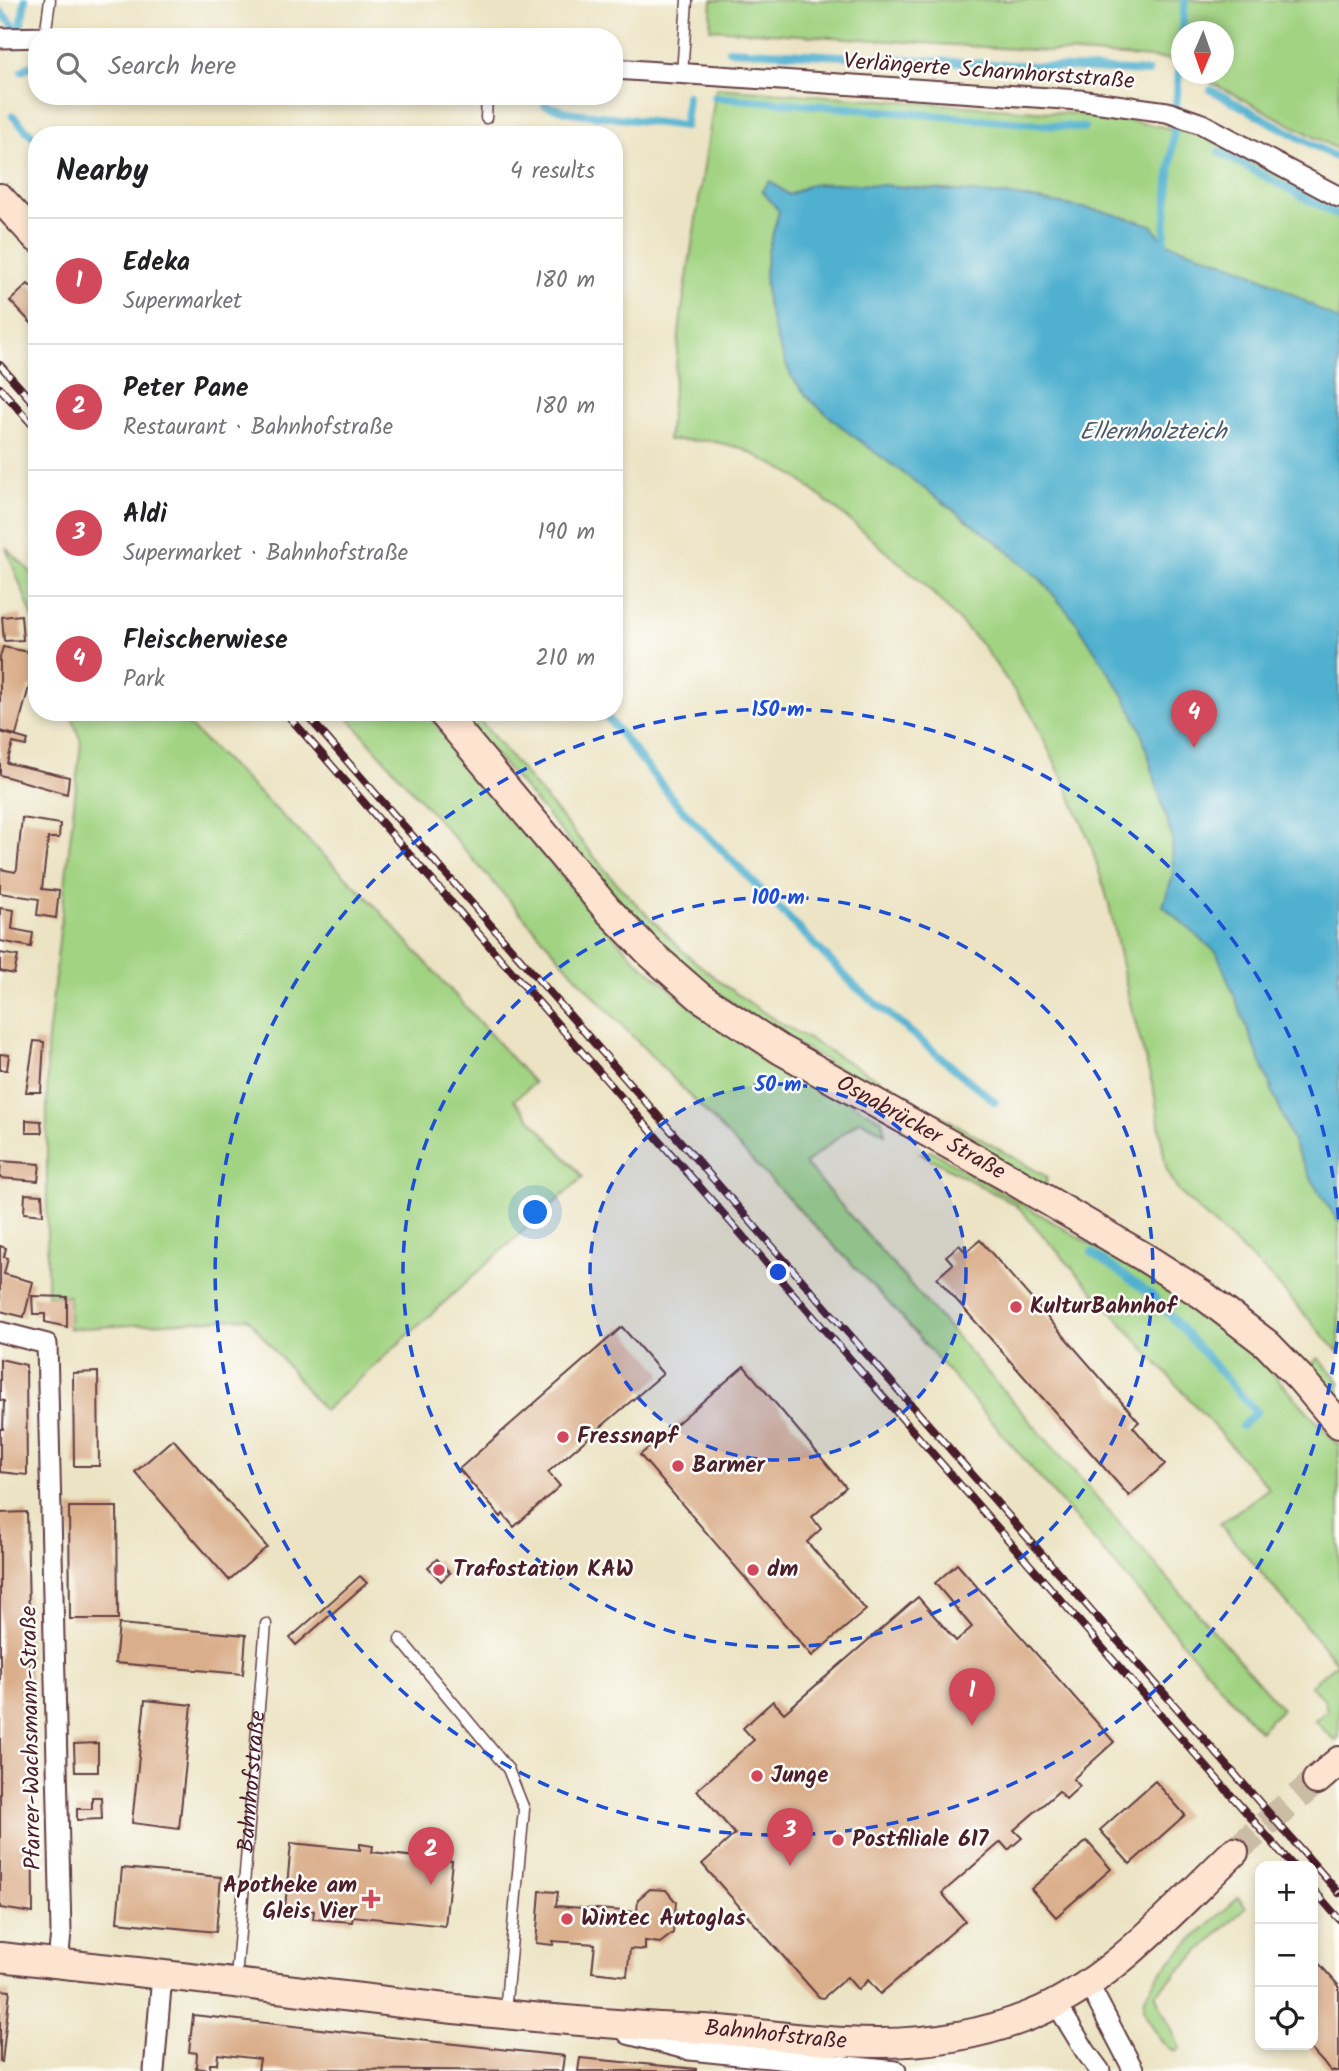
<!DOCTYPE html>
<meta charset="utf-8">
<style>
:root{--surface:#fff;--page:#f6f6f6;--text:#202124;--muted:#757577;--line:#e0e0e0;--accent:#d1495b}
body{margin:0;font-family:Kalam,sans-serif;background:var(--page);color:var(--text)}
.controls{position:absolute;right:21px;bottom:21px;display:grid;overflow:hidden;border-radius:14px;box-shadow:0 4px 10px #0003}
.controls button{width:63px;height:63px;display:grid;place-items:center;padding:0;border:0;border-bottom:2px solid var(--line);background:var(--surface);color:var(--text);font:35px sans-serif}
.compass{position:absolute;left:1171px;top:21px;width:63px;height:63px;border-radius:50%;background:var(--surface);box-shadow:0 4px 10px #0003;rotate:182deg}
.you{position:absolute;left:536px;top:1213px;width:24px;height:24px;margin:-18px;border:5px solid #fff;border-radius:50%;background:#1a73e8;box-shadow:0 0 0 10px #1a73e833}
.badge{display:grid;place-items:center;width:46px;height:46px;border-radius:50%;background:var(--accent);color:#fff;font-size:23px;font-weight:700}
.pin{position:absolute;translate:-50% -58px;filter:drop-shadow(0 2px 4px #0008)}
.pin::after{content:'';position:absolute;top:37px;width:24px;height:21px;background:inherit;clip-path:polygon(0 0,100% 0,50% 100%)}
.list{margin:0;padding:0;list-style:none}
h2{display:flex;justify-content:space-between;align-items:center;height:91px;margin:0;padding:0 28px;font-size:30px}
h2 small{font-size:23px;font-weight:400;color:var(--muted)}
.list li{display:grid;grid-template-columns:46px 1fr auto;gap:21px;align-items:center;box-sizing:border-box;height:126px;padding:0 28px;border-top:2px solid var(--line)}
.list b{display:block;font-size:26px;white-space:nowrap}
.list p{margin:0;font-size:23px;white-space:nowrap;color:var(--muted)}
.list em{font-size:23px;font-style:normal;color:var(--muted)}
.icon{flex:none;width:38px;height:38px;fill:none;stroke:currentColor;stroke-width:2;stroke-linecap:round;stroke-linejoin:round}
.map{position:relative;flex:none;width:1339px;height:2071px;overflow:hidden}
.search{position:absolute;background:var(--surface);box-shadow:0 4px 10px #0003;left:28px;top:28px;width:595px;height:77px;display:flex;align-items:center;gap:18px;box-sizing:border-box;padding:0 24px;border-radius:28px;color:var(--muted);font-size:26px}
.panel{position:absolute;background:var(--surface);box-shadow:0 4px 10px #0003;left:28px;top:126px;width:595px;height:595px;border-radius:28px}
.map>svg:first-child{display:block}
</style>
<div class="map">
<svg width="1339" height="2071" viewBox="0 0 1339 2071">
<rect width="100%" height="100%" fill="#fdfcf7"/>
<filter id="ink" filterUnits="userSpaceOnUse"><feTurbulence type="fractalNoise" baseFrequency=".0143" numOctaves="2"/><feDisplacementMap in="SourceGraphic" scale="14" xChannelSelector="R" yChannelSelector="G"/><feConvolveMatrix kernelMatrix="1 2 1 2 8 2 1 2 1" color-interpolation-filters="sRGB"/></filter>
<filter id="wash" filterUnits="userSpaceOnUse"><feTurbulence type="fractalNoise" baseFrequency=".00686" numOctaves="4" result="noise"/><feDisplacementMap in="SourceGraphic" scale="28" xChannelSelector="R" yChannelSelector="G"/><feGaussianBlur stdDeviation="1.57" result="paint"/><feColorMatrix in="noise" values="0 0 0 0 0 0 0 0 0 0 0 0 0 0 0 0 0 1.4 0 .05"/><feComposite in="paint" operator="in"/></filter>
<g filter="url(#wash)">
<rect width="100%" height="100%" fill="#ebe3c3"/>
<g fill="#a1d382" stroke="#767956" stroke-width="2">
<polygon points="712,0 1339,0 1339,150 1195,74 1224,74 1224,32 1182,32 1181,66 1168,59 710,29"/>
<polygon points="716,88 1105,116 1199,134 1339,207 1339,1353 1273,1279 1178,1191 1166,1168 1154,1091 1129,999 1109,904 1090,842 1065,783 1031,714 982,645 925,585 858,527 794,475 741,448 711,441 668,440 681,317"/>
<polygon points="6,548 37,578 37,628"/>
<polygon points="70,712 175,712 369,899 534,1083 514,1100 583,1177 324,1411 248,1318 69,1329 69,1296 47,1295 47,1048 81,742"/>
<polygon points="343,712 426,712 590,911 636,960 704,1017 760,1052 882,1120 885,1133 860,1120 805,1164 1282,1709 1259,1731 889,1303 589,991"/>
<polygon points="459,712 473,712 617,884 686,954 724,985 772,1018 1047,1177 1045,1187 893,1101 743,1011 692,973 652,938"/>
<polygon points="932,1151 1187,1301 1229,1332 1265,1365 1339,1446 1339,1737 1335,1741 1315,1721 1327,1710 1324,1699 1310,1686 1337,1663 1220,1524 1269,1488 1016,1205 920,1153"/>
<polygon points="1318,1358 1339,1381 1339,1401 1308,1368"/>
<path d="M 1238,1898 L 1246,1907 L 1155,1994 L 1180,2048 L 1175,2052 C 1164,2046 1160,2040 1154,2029 C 1149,2021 1143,2013 1144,2004 C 1145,1976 1216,1919 1238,1898 Z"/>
</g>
<polygon fill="#50b0cf" stroke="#4d687d" stroke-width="2" points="770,181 789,195 809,185 834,183 896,186 1016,196 1106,212 1152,225 1164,242 1236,266 1273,283 1339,321 1339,1223 1313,1182 1297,1152 1217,953 1163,906 1173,875 1172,838 1140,728 1124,696 1077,623 1042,581 1002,546 849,433 810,400 791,376 776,338 767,303 765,274 768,251 779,211 762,191"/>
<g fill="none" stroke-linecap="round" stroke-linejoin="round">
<g stroke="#50b0cf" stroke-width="8">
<polyline points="0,11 20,32"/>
<polyline points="20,32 25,0"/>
<polyline points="1182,32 1185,0"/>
<polyline points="729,50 1148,72"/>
<polyline points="22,71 37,62"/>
<polyline points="1211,90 1339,159"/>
<polyline points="715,97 1084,128"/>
<polyline points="545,105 569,112 685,126 687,96"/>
<polyline points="13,116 37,141"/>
<polyline points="1219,152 1339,216"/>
<polyline points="1164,242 1182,38"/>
<polyline points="603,712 676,803 856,987 995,1102"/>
<polyline points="1092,1253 1152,1295 1256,1412 1242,1426"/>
</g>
</g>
<g id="blocks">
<g fill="#daae8b">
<polygon points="28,284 37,292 37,329 10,301"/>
<polygon points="21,615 23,640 4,641 2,617"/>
<polygon points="3,647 34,653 37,659 37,687 29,687 16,735 0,731 0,657"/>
<polygon points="0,732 28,740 26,746 13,743 7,763 69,777 67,794 0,775"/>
<polygon points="22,818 60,824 59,838 48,838 42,889 59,891 56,918 37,915 39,899 0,893 0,869 15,872 17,869"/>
<polygon points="0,908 14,910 12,929 33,933 31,947 0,941"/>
<polygon points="0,953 18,956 14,974 0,971"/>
<polygon points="34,1041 44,1042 41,1092 26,1092"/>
<polygon points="0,1054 9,1055 7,1070 0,1070"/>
<polygon points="26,1120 41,1121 42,1133 26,1133"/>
<polygon points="1,1161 40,1164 38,1181 0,1178"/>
<polygon points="25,1194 42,1195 43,1215 24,1213"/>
<polygon points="980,1240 1139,1422 1133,1427 1165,1464 1129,1496 937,1278 953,1264 946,1256 959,1245 966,1252"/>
<polygon points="0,1246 6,1248 4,1257 8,1258 4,1274 33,1282 24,1317 0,1311"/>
<polygon points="32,1296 67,1297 67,1327 45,1322 45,1314 33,1314"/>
<polygon points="622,1327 663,1374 548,1472 560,1486 514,1527 503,1514 501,1517 459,1469"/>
<polygon points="0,1359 26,1365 27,1475 0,1472 0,1429 3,1429 4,1401 0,1400"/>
<polygon points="744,1366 846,1487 812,1517 821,1529 807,1542 866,1610 812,1656 640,1455"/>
<polygon points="98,1372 99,1466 74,1466 73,1373"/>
<polygon points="173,1439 267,1547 229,1580 135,1472"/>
<polygon points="69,1507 117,1507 118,1619 70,1619"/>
<polygon points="27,1512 32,1771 33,1913 0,1908 0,1513"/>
<polygon points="437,1559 450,1573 441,1581 428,1567"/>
<polygon points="957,1564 1114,1742 1073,1779 1080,1786 1066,1799 1059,1791 1014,1830 1022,1838 1008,1850 1001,1842 942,1893 965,1921 906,1972 880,1994 868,1980 858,1990 847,1977 823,1998 819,1997 702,1864 735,1834 697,1790 754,1740 743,1728 773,1701 784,1713 918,1597 956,1641 972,1627 935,1583"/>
<polygon points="360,1576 367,1583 296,1645 290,1638"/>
<polygon points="119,1624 246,1635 243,1674 115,1663"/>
<polygon points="145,1700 192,1705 179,1829 132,1823"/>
<polygon points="98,1743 98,1772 75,1772 74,1744"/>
<polygon points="1155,1781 1185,1815 1130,1864 1100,1830"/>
<polygon points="92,1797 101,1797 102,1819 77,1820 77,1809 92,1809"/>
<polygon points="1087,1841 1111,1869 1056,1917 1031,1889"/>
<polygon points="291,1843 360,1850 360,1844 373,1846 372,1852 452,1861 445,1926 353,1916 352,1922 313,1919 314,1911 285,1908"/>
<polygon points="122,1868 221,1877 216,1932 117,1922"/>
<polygon points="650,1889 666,1890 676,1902 673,1933 660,1943 645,1941 645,1950 630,1949 627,1976 592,1972 595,1944 553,1941 553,1945 536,1943 540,1891 558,1892 556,1906 637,1912 638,1899"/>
<polygon points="1313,1957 1339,1986 1339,2071 1331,2071 1307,2045 1313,2045"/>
<polygon points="0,1990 10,1991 2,2062 0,2061"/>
<polygon points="193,2015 564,2056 562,2071 307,2069 307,2071 258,2071 260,2059 218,2054 217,2064 210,2064 210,2070 196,2068 197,2053 189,2052"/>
<polygon points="580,2058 696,2069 696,2071 578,2071"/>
</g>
</g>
</g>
<g filter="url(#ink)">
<use href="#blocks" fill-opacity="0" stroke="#623c42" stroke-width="2"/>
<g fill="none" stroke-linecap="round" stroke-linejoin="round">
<polyline stroke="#cbbca5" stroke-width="28" stroke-dasharray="28 14" stroke-linecap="butt" points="1234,1852 1317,1780"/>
<g stroke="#623c42" stroke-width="13">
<g id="service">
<polyline points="45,36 50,0"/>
<polyline points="682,75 687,0"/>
<polyline points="486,118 487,96"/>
<polyline points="400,1639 508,1769 524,1809 505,2012"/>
<path id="s1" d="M 236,1979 L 266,1624"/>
</g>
</g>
<g stroke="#623c42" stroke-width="23">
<g id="minor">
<polyline points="0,38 50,37"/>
<polyline points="614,69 1079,100 1167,112 1202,124 1339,197"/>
<polyline points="0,1332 47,1344 61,1932 58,1963"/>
<polyline points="1088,1983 1134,2071"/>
<polyline points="1056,2003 1086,2052 1100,2071"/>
<polyline points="628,2034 690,2050 896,2071"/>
<polyline points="154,2071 162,1975"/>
</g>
</g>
<g stroke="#623c42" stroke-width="32">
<g id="secondary">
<polyline points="0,198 37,238"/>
<path id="s2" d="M 442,712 L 607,909 L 651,954 L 700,997 L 781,1050 L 1006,1176 L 1144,1257 L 1203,1295 L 1267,1344 L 1299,1377 L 1339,1424"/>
<polyline points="1317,1780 1339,1761"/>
<path id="s3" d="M 0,1957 C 95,1967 191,1978 286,1989 C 424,2006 563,2023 702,2029 C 750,2031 798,2040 845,2042 C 909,2046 972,2039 1031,2015 C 1109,1984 1175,1908 1234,1852"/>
</g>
</g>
<use href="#service" stroke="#fff" stroke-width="10"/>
<use href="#minor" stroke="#fff" stroke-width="19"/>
<use href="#secondary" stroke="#fde4d0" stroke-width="28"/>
<g stroke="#4a1f2b" stroke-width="8">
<g id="rail">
<polyline points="0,365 37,407"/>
<polyline points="0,388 37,430"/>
<polyline points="285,712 1293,1866"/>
<polyline points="304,712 1339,1893"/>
<polyline points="1313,1889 1339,1919"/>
</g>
</g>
<use href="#rail" stroke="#fdfcf7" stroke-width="5" stroke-dasharray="16" stroke-linecap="butt"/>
</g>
</g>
<circle cx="778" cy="1272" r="188" fill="#1d4ed8" fill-opacity=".12"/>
<g fill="none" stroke="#1d4ed8" stroke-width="3.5" stroke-dasharray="12 9">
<circle cx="778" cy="1272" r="188"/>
<circle cx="778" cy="1272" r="375"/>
<path d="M1339 1321A563 563 0 1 1 1339 1223"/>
</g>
<g fill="#d1495b" stroke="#fdfcf7" stroke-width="2.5">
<circle cx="1016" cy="1307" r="7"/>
<circle cx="563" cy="1437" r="7"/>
<circle cx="678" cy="1466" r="7"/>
<circle cx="439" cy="1570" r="7"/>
<circle cx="753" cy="1570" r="7"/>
<circle cx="757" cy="1776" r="7"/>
<circle cx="838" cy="1840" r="7"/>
<path d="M367.5 1888.5h7v7h7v7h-7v7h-7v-7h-7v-7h7z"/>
<circle cx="567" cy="1919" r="7"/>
</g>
<g text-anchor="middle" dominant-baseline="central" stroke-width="5" stroke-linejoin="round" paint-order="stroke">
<g font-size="23" fill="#4a1f2b" stroke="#fdfcf7">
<text transform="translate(989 72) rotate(4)">Verlängerte Scharnhorststraße</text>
<text stroke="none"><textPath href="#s2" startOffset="642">Osnabrücker Straße</textPath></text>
<text transform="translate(32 1738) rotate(-91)">Pfarrer-Wachsmann-Straße</text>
<text stroke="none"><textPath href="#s1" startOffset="198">Bahnhofstraße</textPath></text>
<text stroke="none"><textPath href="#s3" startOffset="780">Bahnhofstraße</textPath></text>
</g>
<g font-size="23" font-weight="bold" fill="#4a1f2b" stroke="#fdfcf7" text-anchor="start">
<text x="1030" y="1307">KulturBahnhof</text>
<text x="577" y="1437">Fressnapf</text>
<text x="692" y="1466">Barmer</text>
<text x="453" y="1570">Trafostation KAW</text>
<text x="767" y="1570">dm</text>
<text x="771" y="1776">Junge</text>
<text x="852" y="1840">Postfiliale 617</text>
<text x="357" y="1886" text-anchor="end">Apotheke am<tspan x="357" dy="26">Gleis Vier</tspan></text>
<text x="581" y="1919">Wintec Autoglas</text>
</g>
<g font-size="24" font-style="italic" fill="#4c596d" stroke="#fdfcf7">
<text x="1153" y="432">Ellernholzteich</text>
</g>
</g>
<circle cx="778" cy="1272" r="10" fill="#1d4ed8" stroke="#fdfcf7" stroke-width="3.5"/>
<g font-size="21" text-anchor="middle" font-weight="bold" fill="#1d4ed8" stroke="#fdfcf7" stroke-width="5" stroke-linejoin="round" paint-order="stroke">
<text x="778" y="716">150 m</text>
<text x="778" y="904">100 m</text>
<text x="778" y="1091">50 m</text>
</g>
</svg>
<div class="controls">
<button>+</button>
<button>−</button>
<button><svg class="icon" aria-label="locate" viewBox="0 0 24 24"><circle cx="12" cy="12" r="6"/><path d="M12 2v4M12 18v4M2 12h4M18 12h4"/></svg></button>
</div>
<svg class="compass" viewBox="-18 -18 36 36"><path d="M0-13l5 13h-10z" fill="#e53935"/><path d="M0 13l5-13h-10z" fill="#757577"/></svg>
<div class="you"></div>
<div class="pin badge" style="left:972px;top:1726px">1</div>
<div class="pin badge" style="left:431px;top:1885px">2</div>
<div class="pin badge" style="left:790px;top:1866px">3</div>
<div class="pin badge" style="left:1194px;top:748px">4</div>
<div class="search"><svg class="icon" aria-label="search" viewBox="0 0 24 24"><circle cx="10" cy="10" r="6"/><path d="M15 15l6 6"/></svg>Search here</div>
<section class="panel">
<h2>Nearby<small>4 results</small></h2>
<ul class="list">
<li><span class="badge">1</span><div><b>Edeka</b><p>Supermarket</p></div><em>180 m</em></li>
<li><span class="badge">2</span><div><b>Peter Pane</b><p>Restaurant · Bahnhofstraße</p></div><em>180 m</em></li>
<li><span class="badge">3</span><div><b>Aldi</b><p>Supermarket · Bahnhofstraße</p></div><em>190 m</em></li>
<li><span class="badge">4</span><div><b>Fleischerwiese</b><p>Park</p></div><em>210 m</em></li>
</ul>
</section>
</div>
